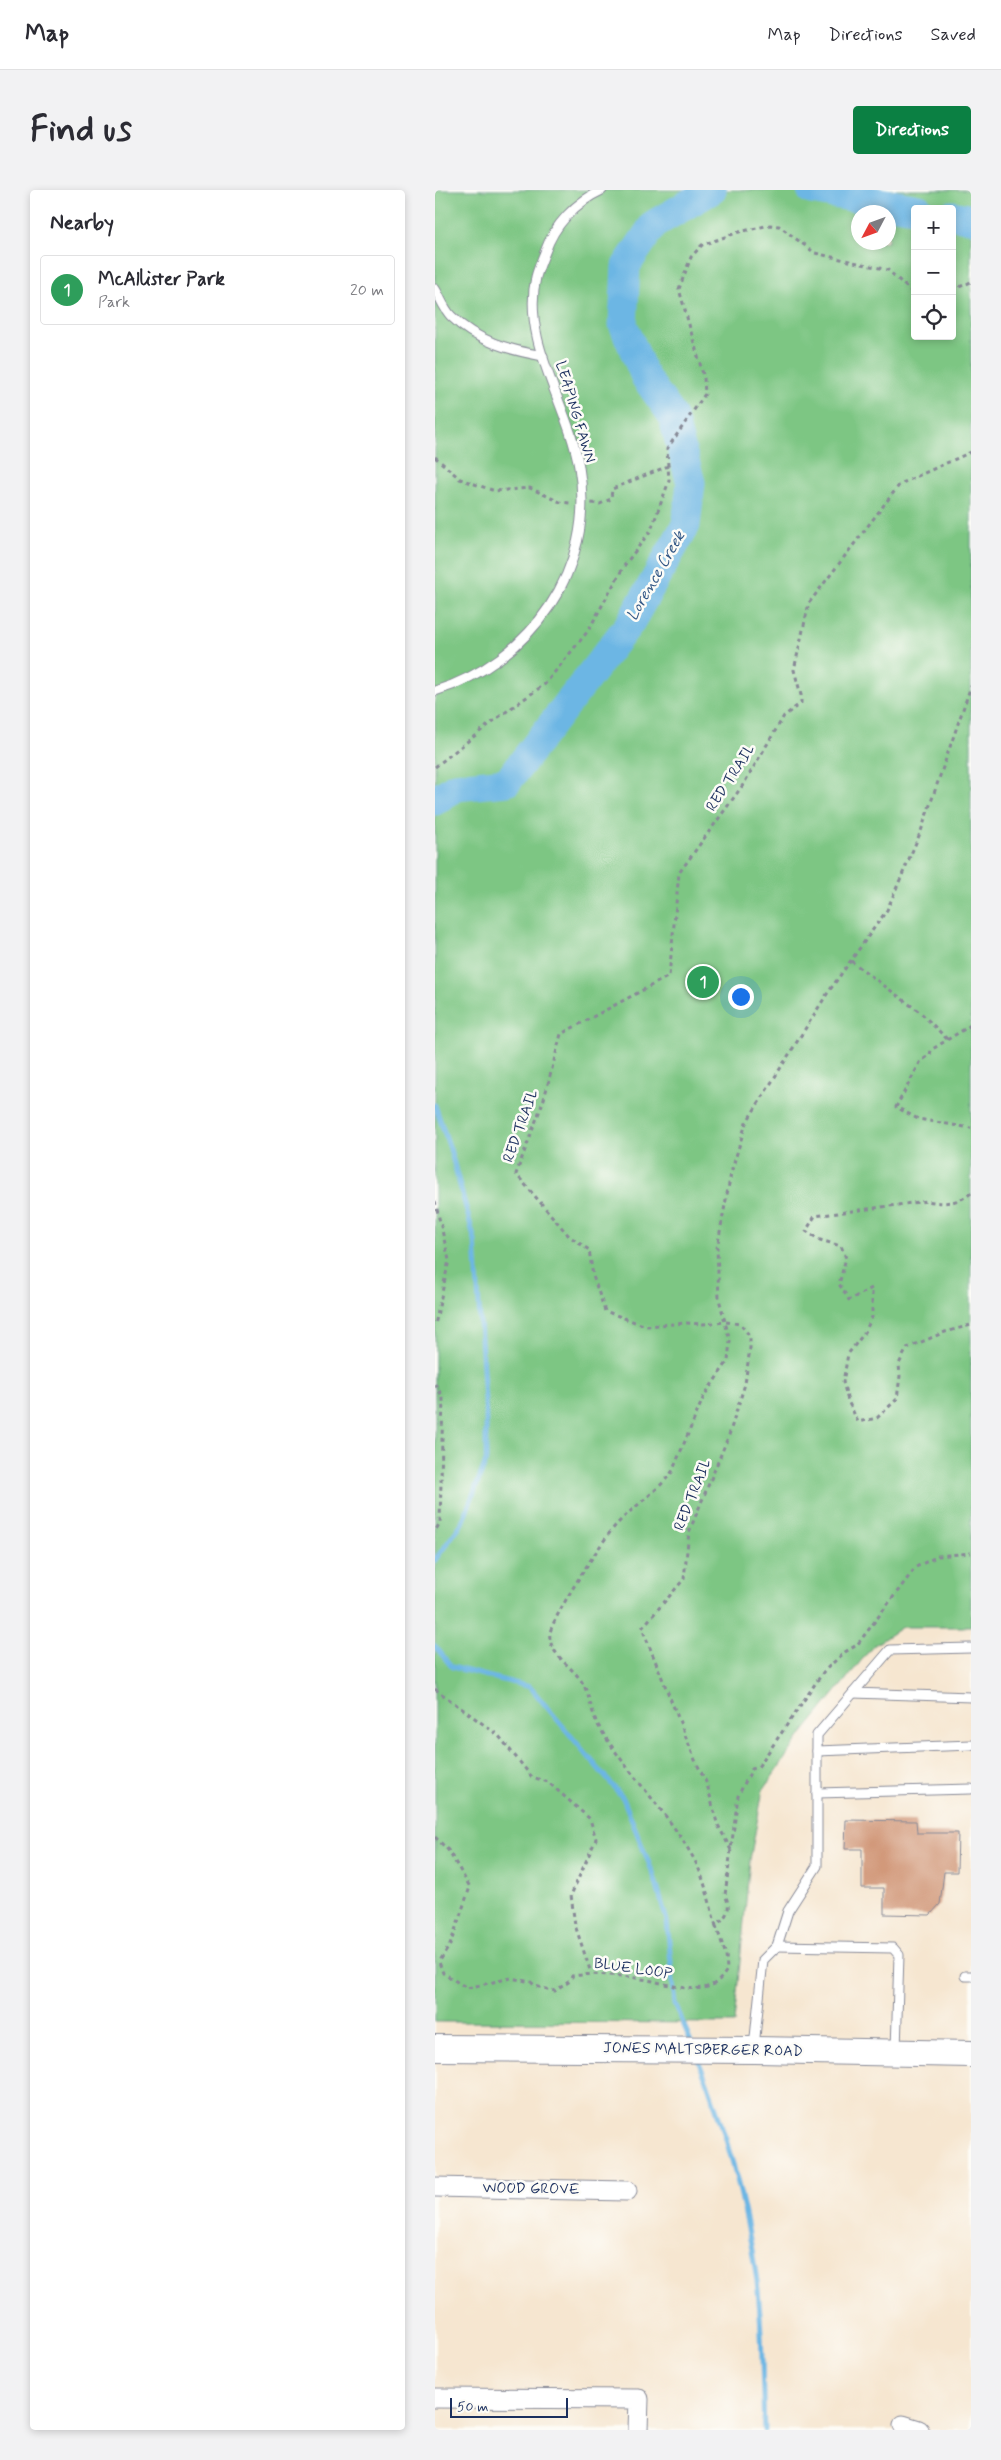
<!DOCTYPE html>
<meta charset="utf-8">
<style>
:root{--surface:#fff;--page:#f2f2f3;--text:#2b2b33;--muted:#7c7c81;--line:#e1e1e2;--accent:#0b8043}
body{margin:0;font-family:Mynerve,sans-serif;background:var(--page);color:var(--text)}
.controls{position:absolute;right:15px;top:15px;display:grid;overflow:hidden;border-radius:5px;box-shadow:0 2px 8px #0003}
.controls button{width:45px;height:45px;display:grid;place-items:center;padding:0;border:0;border-bottom:1px solid var(--line);background:var(--surface);color:var(--text);font:25px sans-serif}
.compass{position:absolute;left:416px;top:15px;width:45px;height:45px;border-radius:50%;background:var(--surface);box-shadow:0 2px 8px #0003;rotate:229deg}
.scale{position:absolute;left:15px;bottom:12px;width:118px;box-sizing:border-box;padding-left:5px;border:2px solid #1b2f5e;border-top:0;font-size:14px;line-height:18px;white-space:nowrap;color:#1b2f5e;-webkit-text-stroke:4px #fdfcf7;paint-order:stroke}
.you{position:absolute;left:305px;top:806px;width:18px;height:18px;margin:-12px;border:4px solid #fff;border-radius:50%;background:#1a73e8;box-shadow:0 0 0 8px #1a73e833}
.badge{display:grid;place-items:center;width:32px;height:32px;border-radius:50%;background:var(--accent);color:#fff;font-size:16px;font-weight:700}
.pin{position:absolute;translate:-50% -50%;border:2px solid #fff;box-shadow:0 1px 5px #0006}
.list{margin:0;padding:0;list-style:none}
h2{display:flex;justify-content:space-between;align-items:center;height:65px;margin:0;padding:0 20px;font-size:21px}
h2 small{font-size:16px;font-weight:400;color:var(--muted)}
.list li{display:grid;grid-template-columns:32px 1fr auto;gap:15px;align-items:center;box-sizing:border-box;height:70px;margin:0 10px 10px;padding:0 10px;border:1px solid var(--line);border-radius:5px}
.list b{display:block;font-size:19px;white-space:nowrap}
.list p{margin:0;font-size:16px;white-space:nowrap;color:var(--muted)}
.list em{font-size:16px;font-style:normal;color:var(--muted)}
.icon{flex:none;width:28px;height:28px;fill:none;stroke:currentColor;stroke-width:2;stroke-linecap:round;stroke-linejoin:round}
.map{position:relative;flex:none;width:536px;height:2240px;overflow:hidden;border-radius:5px}
header{display:flex;align-items:center;gap:30px;box-sizing:border-box;height:70px;padding:0 25px;background:var(--surface);border-bottom:1px solid var(--line)}
header strong{font-size:24px}
nav{display:flex;gap:28px;margin-inline-start:auto;font-size:18px}
.intro{display:flex;align-items:center;justify-content:space-between;box-sizing:border-box;height:120px;padding:0 30px}
h1{margin:0;font-size:35px}
.button{padding:12px 22px;border-radius:5px;background:var(--accent);color:#fff;font-size:18px;font-weight:700}
main{display:flex;gap:30px;padding:0 30px}
aside{flex:1;background:var(--surface);border-radius:5px;box-shadow:0 2px 8px #0003}
.map>svg:first-child{display:block}
</style>
<header>
<strong>Map</strong>
<nav><a>Map</a><a>Directions</a><a>Saved</a></nav>
</header>
<div class="intro"><h1>Find us</h1><a class="button">Directions</a></div>
<main>
<aside>
<h2>Nearby<small></small></h2>
<ul class="list">
<li><span class="badge" style="background:#2e9e5b">1</span><div><b>McAllister Park</b><p>Park</p></div><em>20 m</em></li>
</ul>
</aside>
<div class="map">
<svg width="536" height="2240" viewBox="0 0 536 2240">
<rect width="100%" height="100%" fill="#fdfcf7"/>
<filter id="ink" filterUnits="userSpaceOnUse"><feTurbulence type="fractalNoise" baseFrequency=".02" numOctaves="2"/><feDisplacementMap in="SourceGraphic" scale="10" xChannelSelector="R" yChannelSelector="G"/><feConvolveMatrix kernelMatrix="1 2 1 2 8 2 1 2 1" color-interpolation-filters="sRGB"/></filter>
<filter id="wash" filterUnits="userSpaceOnUse"><feTurbulence type="fractalNoise" baseFrequency=".0096" numOctaves="4" result="noise"/><feDisplacementMap in="SourceGraphic" scale="20" xChannelSelector="R" yChannelSelector="G"/><feGaussianBlur stdDeviation="1.12" result="paint"/><feColorMatrix in="noise" values="0 0 0 0 0 0 0 0 0 0 0 0 0 0 0 0 0 1.4 0 .05"/><feComposite in="paint" operator="in"/></filter>
<g filter="url(#wash)">
<rect width="100%" height="100%" fill="#f6e6d0"/>
<path fill="#7dc683" stroke="#4c7a70" fill-rule="evenodd" d="M 0,0 L 536,0 L 536,1437 L 467,1437 L 438,1456 L 367,1544 L 328,1600 L 315,1670 L 299,1833 L 0,1832 ZM 480,19 L 517,19 L 517,146 L 480,146 ZM 423,22 L 453,22 L 453,52 L 423,52 Z"/>
<g fill="none" stroke-linecap="round" stroke-linejoin="round">
<g stroke="#6cb6e4" stroke-width="5">
<polyline points="0,915 15,959 40,1051 51,1228 51,1271 27,1333 0,1370"/>
<polyline points="0,1456 17,1477 95,1497 188,1608 219,1686 232,1731 240,1814 256,1852"/>
<path d="M 262,1867 C 291,1938 311,2015 322,2091 C 328,2139 327,2192 329,2240"/>
</g>
<g stroke="#6cb6e4" stroke-width="29">
<polyline points="376,0 484,19"/>
<polyline points="517,25 536,29"/>
<polyline points="0,611 20,597 72,592 195,433 251,335 256,293 237,225 210,187 188,134 191,76 219,34 277,0"/>
</g>
</g>
<g id="blocks">
<polygon fill="#d2997a" points="411,1630 481,1631 482,1643 523,1643 522,1682 509,1682 505,1714 495,1725 449,1724 449,1698 427,1698 427,1659 410,1659"/>
</g>
</g>
<g filter="url(#ink)">
<use href="#blocks" fill-opacity="0" stroke="#888a97" stroke-width="1"/>
<g fill="none" stroke-linecap="round" stroke-linejoin="round">
<g stroke="#888a97" stroke-width="11">
<g id="lane">
<path d="M 0,99 C 5,107 9,119 16,126 C 41,151 74,160 108,166"/>
<path d="M 0,501 C 95,472 162,379 144,277 C 134,215 86,153 101,87 C 103,79 107,70 110,62 C 119,35 141,12 167,0"/>
<polyline points="418,1503 536,1507"/>
<polyline points="382,1561 536,1555"/>
<polyline points="382,1603 536,1599"/>
<polyline points="342,1756 458,1758 464,1765 461,1860"/>
<polyline points="530,1786 536,1786"/>
<polyline points="319,1857 328,1770 342,1756 353,1721 382,1676 382,1545 455,1460 536,1458"/>
</g>
</g>
<g stroke="#888a97" stroke-width="21">
<g id="street">
<polyline points="0,1997 192,2001"/>
<polyline points="0,2208 204,2209 203,2240"/>
<polyline points="468,2235 484,2240"/>
</g>
</g>
<g stroke="#888a97" stroke-width="28">
<polyline id="secondary" points="0,1858 319,1860 536,1864"/>
</g>
<g stroke="#888a97" stroke-width="3" stroke-dasharray="4 4" stroke-linecap="butt">
<polyline points="517,100 536,92"/>
<polyline points="0,267 25,289 60,301 95,298 125,312 135,313"/>
<polyline points="233,276 232,259 270,204 269,188 244,99 256,67 267,55 304,42 335,35 344,36 380,63 453,80 480,105"/>
<polyline points="0,577 61,529 110,494 153,441 189,376 216,340 234,291 233,276 177,299 176,309 165,314 156,313"/>
<polyline points="416,771 486,823 512,849"/>
<polyline points="536,835 496,860 495,865 486,871 461,917 483,929 536,938"/>
<path d="M 536,1003 C 522,1014 509,1014 492,1011 L 380,1026 L 371,1041 L 385,1050 L 406,1056 L 411,1068 L 404,1094 L 414,1110 L 437,1098 L 437,1127 L 430,1142 L 413,1164 L 408,1192 L 413,1211 L 423,1232 L 442,1228 L 462,1209 L 465,1186 L 464,1174 L 472,1158 L 510,1142 L 536,1135"/>
<polyline points="0,1011 14,1070 0,1135"/>
<polyline points="0,1194 8,1207 5,1333 0,1341"/>
<polyline points="0,1499 63,1545 97,1587 113,1592 155,1629 161,1649 136,1705 140,1735 156,1783"/>
<path d="M 0,1647 L 13,1660 L 35,1697 L 15,1755 L 4,1772 L 8,1783 L 32,1798 L 76,1788 L 96,1792 L 100,1796 L 120,1801 L 135,1791 L 137,1786 C 163,1782 192,1786 218,1791 C 234,1795 252,1800 268,1798 C 280,1796 286,1789 292,1780 L 291,1765 L 281,1736 C 292,1725 297,1720 290,1705 L 303,1606 L 317,1579 L 323,1577 L 389,1481 L 410,1462 L 422,1455 L 481,1377 L 503,1366 L 536,1363"/>
<polyline points="296,1660 282,1633 272,1594 260,1570 207,1438 249,1389 254,1342 294,1245 310,1194 315,1158 315,1146 305,1134 291,1132 268,1134 252,1133 211,1136 170,1121 158,1086 154,1060 134,1046 81,984 109,909 126,844 234,786 244,683 308,595 349,526 366,513 366,505 359,480 374,413 465,294 536,262"/>
<path d="M 281,1736 C 275,1715 270,1690 260,1671 C 234,1622 191,1583 163,1535 C 156,1522 155,1505 147,1492 C 138,1477 112,1463 115,1443 C 118,1426 169,1347 182,1334 C 200,1315 222,1302 237,1282 L 269,1206 L 293,1171 L 295,1151 L 284,1109 L 282,1058 L 296,983 L 311,933 L 392,804 L 452,720 L 486,641 L 536,496"/>
</g>
<use href="#lane" stroke="#fff" stroke-width="9"/>
<use href="#street" stroke="#fff" stroke-width="19"/>
<use href="#secondary" stroke="#fff" stroke-width="26"/>
</g>
</g>
<g text-anchor="middle" dominant-baseline="central" stroke-width="5" stroke-linejoin="round" paint-order="stroke">
<g font-size="15" fill="#1b2f5e" stroke="#fdfcf7">
<text transform="translate(140 222) rotate(73)">LEAPING FAWN</text>
<text transform="translate(296 588) rotate(-57)">RED TRAIL</text>
<text transform="translate(86 936) rotate(-70)">RED TRAIL</text>
<text transform="translate(258 1305) rotate(-68)">RED TRAIL</text>
<text transform="translate(198 1779) rotate(8)">BLUE LOOP</text>
<text transform="translate(268 1860) rotate(1)">JONES MALTSBERGER ROAD</text>
<text transform="translate(96 1999) rotate(1)">WOOD GROVE</text>
</g>
<g font-size="16" font-style="italic" fill="#335886" stroke="#fdfcf7">
<text transform="translate(221 386) rotate(-60)">Lorence Creek</text>
</g>
</g>
</svg>
<div class="controls">
<button>+</button>
<button>−</button>
<button><svg class="icon" aria-label="locate" viewBox="0 0 24 24"><circle cx="12" cy="12" r="6"/><path d="M12 2v4M12 18v4M2 12h4M18 12h4"/></svg></button>
</div>
<svg class="compass" viewBox="-18 -18 36 36"><path d="M0-13l5 13h-10z" fill="#e53935"/><path d="M0 13l5-13h-10z" fill="#7c7c81"/></svg>
<div class="scale">50 m</div>
<div class="you"></div>
<div class="pin badge" style="left:268px;top:792px;background:#2e9e5b">1</div>
</div>
</main>
